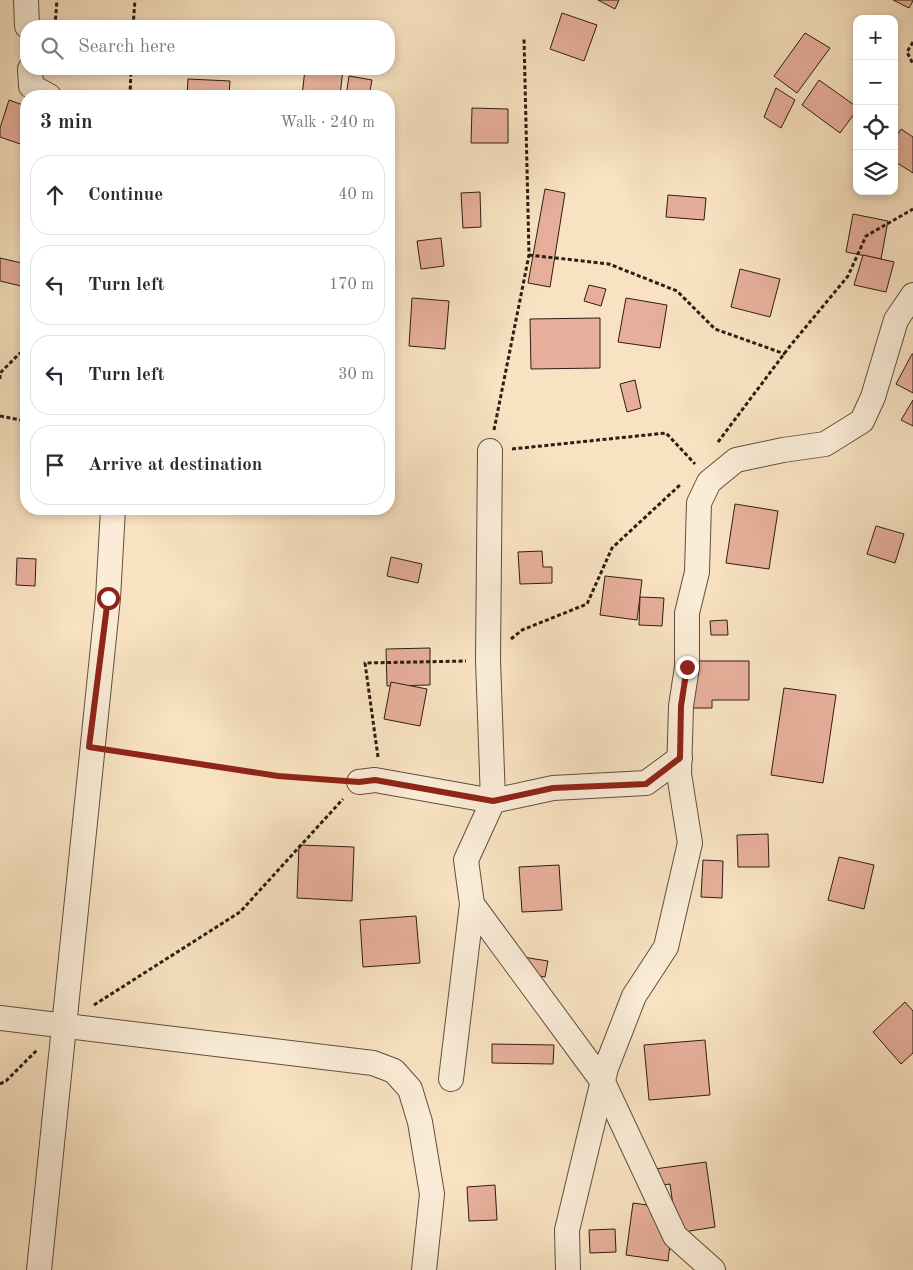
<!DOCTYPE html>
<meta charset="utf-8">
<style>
:root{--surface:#fff;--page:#f7f7f7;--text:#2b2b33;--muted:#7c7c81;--line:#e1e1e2}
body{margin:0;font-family:"Old Standard TT",serif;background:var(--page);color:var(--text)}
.controls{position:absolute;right:15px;top:15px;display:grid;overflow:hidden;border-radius:10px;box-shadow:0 2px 8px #0003}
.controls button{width:45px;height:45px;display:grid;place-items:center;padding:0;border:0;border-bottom:1px solid var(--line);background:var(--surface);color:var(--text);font:25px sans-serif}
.stop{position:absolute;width:15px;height:15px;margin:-11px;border:4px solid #8f2418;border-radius:50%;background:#fff}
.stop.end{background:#8f2418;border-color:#fff;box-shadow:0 1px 5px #0008}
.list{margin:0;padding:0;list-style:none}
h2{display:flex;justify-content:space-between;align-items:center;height:65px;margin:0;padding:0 20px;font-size:21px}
h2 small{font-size:16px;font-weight:400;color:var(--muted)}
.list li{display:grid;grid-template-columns:32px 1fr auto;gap:15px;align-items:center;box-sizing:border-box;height:80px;margin:0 10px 10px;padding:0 10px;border:1px solid var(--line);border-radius:20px}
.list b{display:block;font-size:19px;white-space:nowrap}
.list em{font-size:16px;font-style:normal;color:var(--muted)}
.icon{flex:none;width:28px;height:28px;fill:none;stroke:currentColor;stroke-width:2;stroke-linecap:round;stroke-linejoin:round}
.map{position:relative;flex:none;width:913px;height:1270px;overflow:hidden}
.search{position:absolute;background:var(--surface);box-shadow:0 2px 8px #0003;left:20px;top:20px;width:375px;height:55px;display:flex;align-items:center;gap:12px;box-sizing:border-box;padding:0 18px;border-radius:20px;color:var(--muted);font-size:19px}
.panel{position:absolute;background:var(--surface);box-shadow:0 2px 8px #0003;left:20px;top:90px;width:375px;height:425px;border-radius:20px}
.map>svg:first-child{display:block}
</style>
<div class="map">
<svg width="913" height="1270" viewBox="0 0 913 1270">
<rect width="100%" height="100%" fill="#f8e2c1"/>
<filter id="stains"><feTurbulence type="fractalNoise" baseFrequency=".004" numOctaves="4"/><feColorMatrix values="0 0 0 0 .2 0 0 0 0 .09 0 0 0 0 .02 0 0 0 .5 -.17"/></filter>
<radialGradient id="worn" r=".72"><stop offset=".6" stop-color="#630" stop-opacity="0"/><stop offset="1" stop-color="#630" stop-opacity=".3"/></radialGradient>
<g fill="#e7af9b" stroke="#2f1c14">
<polygon points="598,0 619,0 615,9"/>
<polygon points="893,0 913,0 913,1 909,8"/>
<polygon points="562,13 597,25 584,61 550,49"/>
<rect x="262" y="21" width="27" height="5"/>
<polygon points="56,23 91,26 56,26"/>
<polygon points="805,33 830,48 797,93 774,76"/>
<polygon points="305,69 343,69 340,96 302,96"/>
<polygon points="349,76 372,80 369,96 346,96"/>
<polygon points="188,79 230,81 229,96 187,96"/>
<polygon points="819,80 857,107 857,110 840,133 802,105"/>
<polygon points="776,88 795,100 781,128 764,117"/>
<polygon points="9,100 26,106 26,146 0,137 0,128"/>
<polygon points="472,108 508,109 508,143 471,143"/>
<polygon points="901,129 913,137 913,173 894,161 894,140"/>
<polygon points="545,189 565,193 550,287 528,283"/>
<polygon points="480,192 481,227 463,228 461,193"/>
<polygon points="668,195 706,198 704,220 666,217"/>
<polygon points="853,214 888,221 881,259 846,252"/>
<polygon points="441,238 444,266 421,269 417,241"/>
<polygon points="863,255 894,262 886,292 854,285"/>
<polygon points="0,258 26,264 21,286 0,281"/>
<polygon points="740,269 780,279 770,317 731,307"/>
<polygon points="589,285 606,289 601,306 584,301"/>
<polygon points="412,298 449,301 445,349 409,346"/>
<polygon points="626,298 667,305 660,348 618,342"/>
<polygon points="600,318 600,368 531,369 530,319"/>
<polygon points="912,354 913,354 913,393 896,384"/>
<polygon points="635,380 641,408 627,412 620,384"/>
<polygon points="913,400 913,426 901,420"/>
<polygon points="735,504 778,511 769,569 726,563"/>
<polygon points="876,526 904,534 895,563 867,554"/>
<polygon points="542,551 543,567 552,567 552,583 520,584 518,552"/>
<polygon points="391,557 422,564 418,583 387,576"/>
<polygon points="17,558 36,559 35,586 16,585"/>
<polygon points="605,576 642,580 637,620 600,615"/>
<polygon points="640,597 664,598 662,626 639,625"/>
<polygon points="727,620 728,635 711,635 710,621"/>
<polygon points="430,648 430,685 387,686 386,649"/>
<polygon points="683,661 749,661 749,700 712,700 712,708 683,708"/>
<polygon points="391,682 427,689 420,726 384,719"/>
<polygon points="784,688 836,695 823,783 771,775"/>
<polygon points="768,834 769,867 738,867 737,835"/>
<polygon points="299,845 354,847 352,901 297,898"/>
<polygon points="839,857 874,865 864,909 828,900"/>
<polygon points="703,860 723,861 722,898 701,897"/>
<polygon points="559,865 562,910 522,912 519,867"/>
<polygon points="416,916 420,963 363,967 360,920"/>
<polygon points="523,957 548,961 545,977 520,972"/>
<polygon points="905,1002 913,1011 913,1053 901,1064 873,1032"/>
<polygon points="705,1040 710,1095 649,1100 644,1045"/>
<polygon points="492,1044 554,1045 553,1064 492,1063"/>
<polygon points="706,1162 715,1227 677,1233 670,1184 650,1187 647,1170"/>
<polygon points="495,1185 497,1220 469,1221 467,1187"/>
<polygon points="633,1203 674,1209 668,1261 626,1255"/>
<polygon points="615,1229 616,1252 590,1253 589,1230"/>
</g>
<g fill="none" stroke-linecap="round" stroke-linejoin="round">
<g stroke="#614e3f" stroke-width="26">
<g id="minor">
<polyline points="26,0 27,26"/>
<polyline points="30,69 31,86 49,96"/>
<polyline points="680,758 646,783 553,788 493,801 466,860 472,904 603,1082 675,1236 713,1270"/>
<polyline points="359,782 375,780 493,801 488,660 490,451"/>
<polyline points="0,1018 373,1063 394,1071 410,1089 420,1122 432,1194 424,1270"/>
<polyline points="451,1079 472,904"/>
<polyline points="39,1270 108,598 113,509"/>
<polyline points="568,1270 567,1230 606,1068 634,996 666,947 690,843 679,774 681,706 687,667 687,613 697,572 699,503 709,482 736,460 783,450 825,444 862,421 873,397 896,320 913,295"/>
</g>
</g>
<g stroke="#2f1c14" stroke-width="3" stroke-dasharray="4 2.5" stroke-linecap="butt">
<polyline points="55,26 57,0"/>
<polyline points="133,26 135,0"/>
<polyline points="913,42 907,52 913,64"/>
<polyline points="130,96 131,69"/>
<polyline points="529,255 609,264 677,291 715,329 785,354"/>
<polyline points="0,379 0,373 19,354 26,351"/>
<polyline points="0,416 26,421"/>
<polyline points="494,430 529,255 524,38"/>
<polyline points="718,442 790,346 848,276 866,236 913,209"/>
<polyline points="512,449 666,433 695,464"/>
<polyline points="511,639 522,630 587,604 612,548 681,484"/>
<polyline points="114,751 279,776 336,780"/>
<polyline points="378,757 365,663 466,661"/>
<polyline points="94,1005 240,912 343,799"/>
<polyline points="0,1084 6,1081 38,1049"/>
</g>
<use href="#minor" stroke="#faecd7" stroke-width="24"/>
</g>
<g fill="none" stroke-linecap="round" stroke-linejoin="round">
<polyline stroke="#8f2418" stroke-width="6" points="108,598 89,747 278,776 359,782 375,780 493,801 553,788 646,784 680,758 681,706 687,667"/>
</g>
<rect width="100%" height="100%" filter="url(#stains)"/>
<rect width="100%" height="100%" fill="url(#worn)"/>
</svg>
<div class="controls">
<button>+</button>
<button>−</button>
<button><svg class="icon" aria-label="locate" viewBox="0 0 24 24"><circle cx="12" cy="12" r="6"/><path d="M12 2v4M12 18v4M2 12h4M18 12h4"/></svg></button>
<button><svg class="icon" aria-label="layers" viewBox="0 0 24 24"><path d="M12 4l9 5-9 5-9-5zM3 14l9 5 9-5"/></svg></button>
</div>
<div class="stop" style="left:108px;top:598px"></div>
<div class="stop end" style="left:687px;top:667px"></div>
<div class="search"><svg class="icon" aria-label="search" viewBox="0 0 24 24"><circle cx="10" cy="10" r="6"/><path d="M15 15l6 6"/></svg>Search here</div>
<section class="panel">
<h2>3 min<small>Walk · 240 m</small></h2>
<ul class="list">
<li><svg class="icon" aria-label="ahead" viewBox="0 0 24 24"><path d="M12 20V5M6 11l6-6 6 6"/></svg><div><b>Continue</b></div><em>40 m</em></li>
<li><svg class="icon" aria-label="left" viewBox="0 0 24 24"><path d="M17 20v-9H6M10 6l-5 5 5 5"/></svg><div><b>Turn left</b></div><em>170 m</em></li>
<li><svg class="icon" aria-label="left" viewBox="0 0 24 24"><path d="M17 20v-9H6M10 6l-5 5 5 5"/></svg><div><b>Turn left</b></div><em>30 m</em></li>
<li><svg class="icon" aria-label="arrive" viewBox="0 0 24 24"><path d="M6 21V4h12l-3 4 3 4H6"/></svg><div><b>Arrive at destination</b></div></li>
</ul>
</section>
</div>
